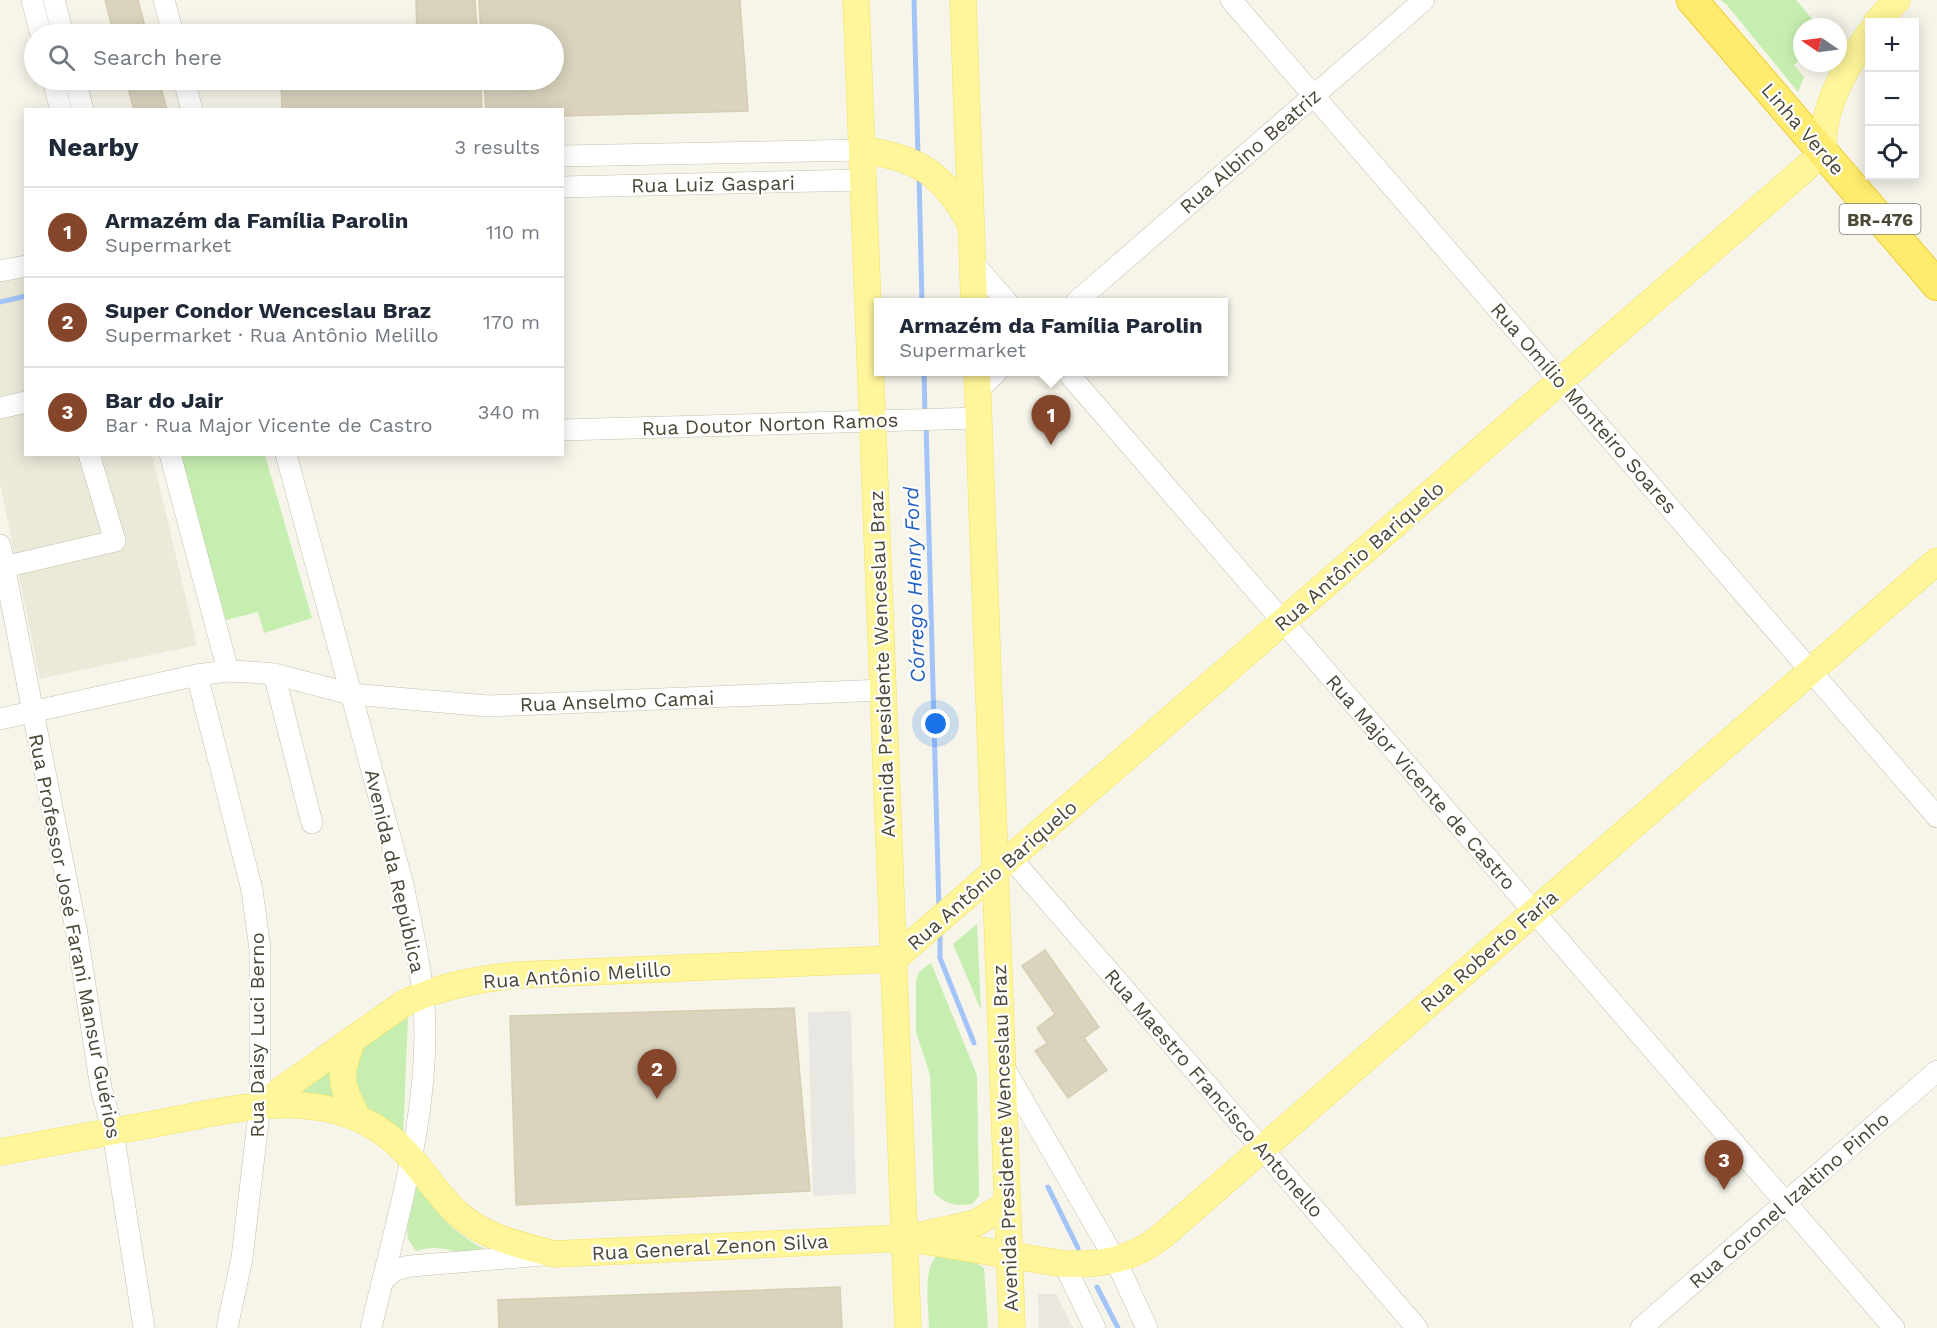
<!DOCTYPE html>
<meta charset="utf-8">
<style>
:root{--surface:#fff;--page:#f2f2f3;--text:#1f2937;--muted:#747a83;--line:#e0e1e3;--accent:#84452a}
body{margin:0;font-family:"Work Sans",sans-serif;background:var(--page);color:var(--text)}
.controls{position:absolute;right:18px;top:18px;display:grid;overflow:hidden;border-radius:0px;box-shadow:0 3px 15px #0003}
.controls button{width:54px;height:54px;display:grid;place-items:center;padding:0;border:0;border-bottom:2px solid var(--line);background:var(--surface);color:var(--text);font:30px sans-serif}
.compass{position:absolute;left:1793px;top:18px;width:54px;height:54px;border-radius:50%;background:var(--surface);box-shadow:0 3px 15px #0003;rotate:283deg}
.you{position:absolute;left:936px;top:724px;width:21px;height:21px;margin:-15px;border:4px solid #fff;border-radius:50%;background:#1a73e8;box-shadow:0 0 0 9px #1a73e833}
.badge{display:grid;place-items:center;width:39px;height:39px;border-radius:50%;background:var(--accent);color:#fff;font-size:20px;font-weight:700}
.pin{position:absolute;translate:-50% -50px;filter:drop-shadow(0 2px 3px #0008)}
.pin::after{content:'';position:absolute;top:32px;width:21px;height:18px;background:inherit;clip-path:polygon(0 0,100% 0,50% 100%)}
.popup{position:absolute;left:874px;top:298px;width:354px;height:78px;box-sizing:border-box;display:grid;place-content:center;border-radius:0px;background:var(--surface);filter:drop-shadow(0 2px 4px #0005);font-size:20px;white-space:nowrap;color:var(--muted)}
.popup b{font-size:22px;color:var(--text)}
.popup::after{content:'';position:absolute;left:50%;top:100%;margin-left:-12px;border:12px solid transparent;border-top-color:var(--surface)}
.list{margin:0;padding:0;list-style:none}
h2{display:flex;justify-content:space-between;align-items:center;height:78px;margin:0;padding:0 24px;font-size:26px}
h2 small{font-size:20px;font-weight:400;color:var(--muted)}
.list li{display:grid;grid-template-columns:39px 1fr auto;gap:18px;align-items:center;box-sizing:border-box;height:90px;padding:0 24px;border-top:2px solid var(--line)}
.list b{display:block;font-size:22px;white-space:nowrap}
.list p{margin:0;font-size:20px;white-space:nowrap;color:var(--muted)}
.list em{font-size:20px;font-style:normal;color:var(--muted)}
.icon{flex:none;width:33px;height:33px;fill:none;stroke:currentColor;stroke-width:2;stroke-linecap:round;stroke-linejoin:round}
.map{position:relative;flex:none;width:1937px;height:1328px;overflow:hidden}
.search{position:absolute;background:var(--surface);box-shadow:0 3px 15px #0003;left:24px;top:24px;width:540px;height:66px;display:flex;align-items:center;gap:15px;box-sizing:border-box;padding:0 21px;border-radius:33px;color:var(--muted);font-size:22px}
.panel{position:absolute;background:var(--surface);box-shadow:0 3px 15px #0003;left:24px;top:108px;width:540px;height:348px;border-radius:0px}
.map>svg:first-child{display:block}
</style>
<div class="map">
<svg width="1937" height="1328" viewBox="0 0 1937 1328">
<rect width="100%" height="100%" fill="#f7f5ea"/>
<polygon fill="#ebe9d8" points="25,276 26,454 152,455 197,645 40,679 0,483 0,279"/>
<polygon fill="#e9e7df" points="1038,1294 1056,1294 1073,1328 1039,1328"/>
<g fill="#c6eeb0">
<polygon points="1720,0 1796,0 1819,27 1802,27 1802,58 1794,65 1804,77 1798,92 1726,4"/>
<polygon points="180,455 265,455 312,618 264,633 258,612 226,620"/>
<polygon points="977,924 981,1010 953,944"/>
<path d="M 931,963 L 977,1075 L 979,1196 L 972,1204 C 956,1206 947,1205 934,1193 L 930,1075 L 916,1032 L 916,981 L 919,972 Z"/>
<polygon points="408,1017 403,1138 367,1110 354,1089 354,1058 362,1047"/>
<polygon points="330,1063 340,1104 283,1096"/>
<path d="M 417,1185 C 442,1220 454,1234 494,1254 C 486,1254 477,1255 469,1254 C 448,1251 438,1244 416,1251 L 408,1239 L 407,1229 Z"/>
<path d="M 937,1256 L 977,1263 L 984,1268 L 988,1328 L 929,1328 C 929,1309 922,1269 937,1256 Z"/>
</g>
<polygon fill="#e8e7e2" points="851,1011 856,1194 813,1196 808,1012"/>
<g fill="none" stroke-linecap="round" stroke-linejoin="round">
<g stroke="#a2c4f8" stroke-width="5">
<polyline points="914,0 918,157"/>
<polyline points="919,175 922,302"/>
<polyline points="0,302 26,296"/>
<polyline points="924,372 925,415"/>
<polyline points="926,424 939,910"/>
<polyline points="940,931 940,958 974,1043"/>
<polyline points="1048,1187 1078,1248"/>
<polyline points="1097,1287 1118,1328"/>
</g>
</g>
<g fill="#dad4be" stroke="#d5ceb1" stroke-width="1.5">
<polygon points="105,0 138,0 147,34 114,34"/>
<polygon points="416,0 475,0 477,34 417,34"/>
<polygon points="479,0 740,0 748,111 562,116 562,110 486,110 484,80 554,80 554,34 481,34"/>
<polygon points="126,80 159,80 167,110 134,110"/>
<polygon points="281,80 480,80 482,110 282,110"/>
<polygon points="1045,950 1099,1027 1084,1038 1107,1070 1068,1098 1035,1051 1047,1043 1037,1028 1055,1014 1022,966"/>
<polygon points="794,1008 810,1191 516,1205 510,1016"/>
<polygon points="840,1287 842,1328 499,1328 498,1300"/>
</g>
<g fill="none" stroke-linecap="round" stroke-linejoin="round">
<g stroke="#c3c0ac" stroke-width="22">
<g id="minor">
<polyline points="32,0 41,34"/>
<polyline points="54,0 63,34"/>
<polyline points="164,0 173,34"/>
<polyline points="1231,0 1937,817"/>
<polyline points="53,80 61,110"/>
<polyline points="75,80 83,110"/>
<polyline points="184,80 192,110"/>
<polyline points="562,156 862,150"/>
<polyline points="562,187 863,180"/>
<polyline points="973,263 1007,302"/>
<polyline points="0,271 26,266"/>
<polyline points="1076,302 1424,0"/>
<polyline points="1067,372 1894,1328"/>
<polyline points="977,391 997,372"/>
<polyline points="0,408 26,402"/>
<polyline points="562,430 978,418"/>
<polyline points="170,454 228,671"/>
<path d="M 286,454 L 402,881 C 410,918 419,956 423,994 C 434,1105 396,1221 371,1328"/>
<polyline points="0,545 77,934 101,1088 113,1132 144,1328"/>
<polyline points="4,567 115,541 89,454"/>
<polyline points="274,674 312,823"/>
<polyline points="197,675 252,890 260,949 260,1105 242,1258 227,1328"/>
<polyline points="0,719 197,675 228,671 249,672 274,674 351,694 488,706 883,690"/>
<polyline points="1011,858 1417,1328"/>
<polyline points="1003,1066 1116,1261 1147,1328"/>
<polyline points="1064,1264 1095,1328"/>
<path d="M 382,1282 C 391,1272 397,1268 411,1266 L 543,1255"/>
<polyline points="1641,1328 1937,1071"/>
</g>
</g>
<g stroke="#f0e15f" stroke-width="27">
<g id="major">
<polyline points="856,0 908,1328"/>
<polyline points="963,0 974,302"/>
<polyline points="1877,22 1897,0"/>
<path d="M 862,150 C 917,157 944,174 970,223"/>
<polyline points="977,372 1012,1328"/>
<path d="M 353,1039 C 338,1077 340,1083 358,1118"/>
<path d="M 260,1105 L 403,1004 C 439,986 478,979 518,975 L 894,959 L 1823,153 C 1824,144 1823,134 1825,125 C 1831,91 1850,60 1870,33"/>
<path d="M 0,1152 C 49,1143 98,1134 148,1125 C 222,1112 309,1085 378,1129 C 411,1149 428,1185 455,1211 C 482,1237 519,1245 554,1254 L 905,1238 L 1064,1264 C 1101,1265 1132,1260 1161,1237 L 1937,561"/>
<polyline points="923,1235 976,1223 1007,1204"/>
</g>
</g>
<g stroke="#edcc2e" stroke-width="32">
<polyline id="highway" points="1692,0 1937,285"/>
</g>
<use href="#minor" stroke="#fff" stroke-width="21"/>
<use href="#major" stroke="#fff69b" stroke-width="26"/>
<use href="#highway" stroke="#ffeb6d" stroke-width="30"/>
</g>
<g text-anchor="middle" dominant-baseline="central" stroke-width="4.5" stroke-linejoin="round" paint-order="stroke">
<rect fill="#fff" stroke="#827f73" stroke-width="1.5" x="1839.5" y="204" width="81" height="30" rx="4.5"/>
<g font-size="18" font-weight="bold" fill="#4c4837">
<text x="1880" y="219">BR-476</text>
</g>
<g font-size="20" fill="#4c4837" stroke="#fff">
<text transform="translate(1803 129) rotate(49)">Linha Verde</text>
<text transform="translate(1250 151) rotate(-41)">Rua Albino Beatriz</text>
<text transform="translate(713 184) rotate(-1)">Rua Luiz Gaspari</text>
<text transform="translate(1584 408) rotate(49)">Rua Omílio Monteiro Soares</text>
<text transform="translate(770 424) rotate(-2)">Rua Doutor Norton Ramos</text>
<text transform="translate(1359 556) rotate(-41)">Rua Antônio Bariquelo</text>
<text transform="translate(882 664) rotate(-92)">Avenida Presidente Wenceslau Braz</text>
<text transform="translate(617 701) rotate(-2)">Rua Anselmo Camai</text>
<text transform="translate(1421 782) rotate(49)">Rua Major Vicente de Castro</text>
<text transform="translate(395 871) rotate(77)">Avenida da República</text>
<text transform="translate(992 875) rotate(-41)">Rua Antônio Bariquelo</text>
<text transform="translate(75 936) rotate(79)">Rua Professor José Farani Mansur Guérios</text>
<text transform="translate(1489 951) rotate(-41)">Rua Roberto Faria</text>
<text transform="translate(577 975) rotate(-4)">Rua Antônio Melillo</text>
<text transform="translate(257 1035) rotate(-90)">Rua Daisy Luci Berno</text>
<text transform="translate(1214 1093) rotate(49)">Rua Maestro Francisco Antonello</text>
<text transform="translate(1005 1138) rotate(-92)">Avenida Presidente Wenceslau Braz</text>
<text transform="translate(1789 1200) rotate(-41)">Rua Coronel Izaltino Pinho</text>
<text transform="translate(710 1247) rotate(-3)">Rua General Zenon Silva</text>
</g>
<g font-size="21" font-style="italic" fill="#2461c4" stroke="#fff">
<text transform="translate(914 585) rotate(-92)">Córrego Henry Ford</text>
</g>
</g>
</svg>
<div class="controls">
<button>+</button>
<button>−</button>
<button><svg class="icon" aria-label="locate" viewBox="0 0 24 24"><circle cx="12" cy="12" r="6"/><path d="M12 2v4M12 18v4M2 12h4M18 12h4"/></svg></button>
</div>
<svg class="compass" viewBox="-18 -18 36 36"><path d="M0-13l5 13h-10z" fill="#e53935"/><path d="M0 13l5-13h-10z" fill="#747a83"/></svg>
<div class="you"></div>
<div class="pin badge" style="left:1051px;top:445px">1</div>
<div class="popup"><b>Armazém da Família Parolin</b>Supermarket</div>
<div class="pin badge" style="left:657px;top:1099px">2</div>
<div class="pin badge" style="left:1724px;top:1190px">3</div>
<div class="search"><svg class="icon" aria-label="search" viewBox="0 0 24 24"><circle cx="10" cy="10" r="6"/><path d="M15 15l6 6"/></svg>Search here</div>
<section class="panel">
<h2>Nearby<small>3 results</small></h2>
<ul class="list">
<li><span class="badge">1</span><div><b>Armazém da Família Parolin</b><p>Supermarket</p></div><em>110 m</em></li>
<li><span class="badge">2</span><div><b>Super Condor Wenceslau Braz</b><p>Supermarket · Rua Antônio Melillo</p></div><em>170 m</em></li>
<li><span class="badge">3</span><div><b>Bar do Jair</b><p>Bar · Rua Major Vicente de Castro</p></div><em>340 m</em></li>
</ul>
</section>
</div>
